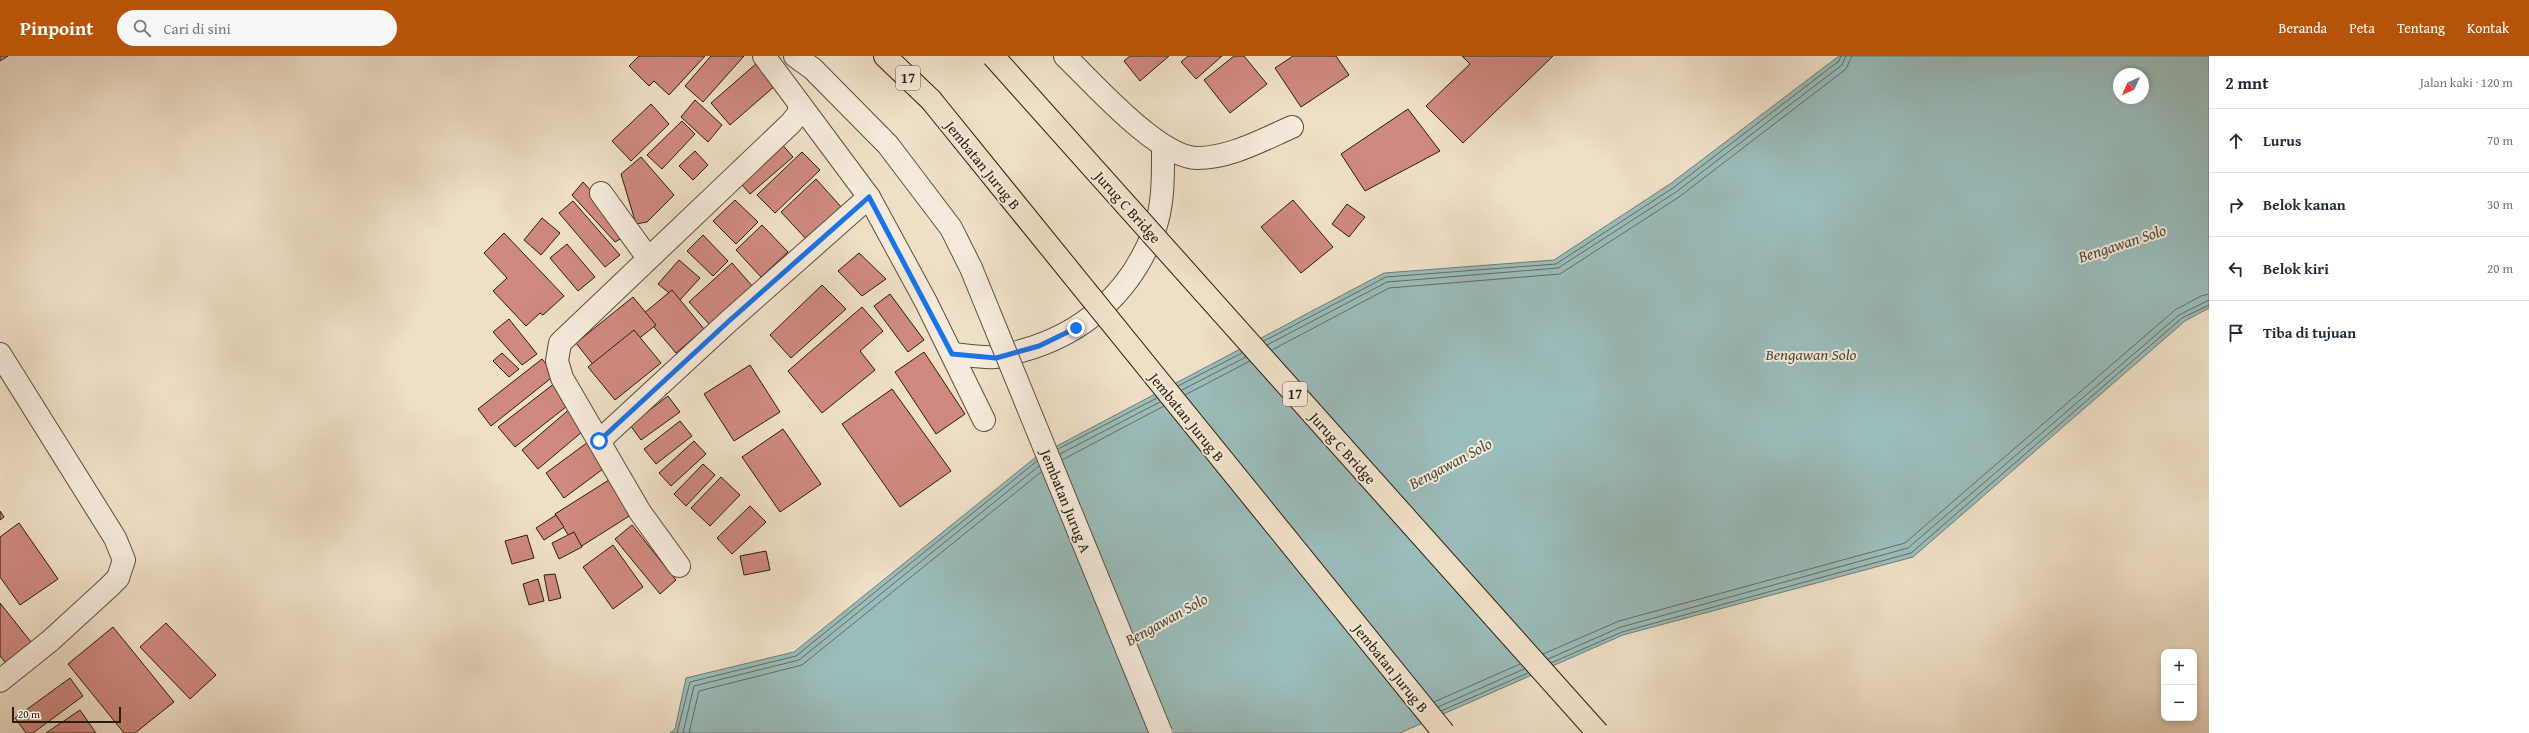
<!DOCTYPE html>
<html lang="id">
<meta charset="utf-8">
<style>
:root{--surface:#fff;--page:#f6f6f7;--text:#1f2937;--muted:#747a83;--line:#e0e1e3;--accent:#b45309}
body{margin:0;font-family:"Gentium Book Plus",serif;background:var(--page);color:var(--text)}
.controls{position:absolute;right:12px;bottom:12px;display:grid;overflow:hidden;border-radius:8px;box-shadow:0 2px 6px #0003}
.controls button{width:36px;height:36px;display:grid;place-items:center;padding:0;border:0;border-bottom:1px solid var(--line);background:var(--surface);color:var(--text);font:20px sans-serif}
.compass{position:absolute;left:2113px;top:12px;width:36px;height:36px;border-radius:50%;background:var(--surface);box-shadow:0 2px 6px #0003;rotate:225deg}
.scale{position:absolute;left:12px;bottom:10px;width:109px;box-sizing:border-box;padding-left:4px;border:2px solid #2b1d08;border-top:0;font-size:11px;line-height:14px;white-space:nowrap;color:#2b1d08;-webkit-text-stroke:3px #f5eadb;paint-order:stroke}
.stop{position:absolute;width:12px;height:12px;margin:-9px;border:3px solid #1a73e8;border-radius:50%;background:#fff}
.stop.end{background:#1a73e8;border-color:#fff;box-shadow:0 1px 4px #0008}
.list{margin:0;padding:0;list-style:none}
h2{display:flex;justify-content:space-between;align-items:center;height:52px;margin:0;padding:0 16px;font-size:17px}
h2 small{font-size:13px;font-weight:400;color:var(--muted)}
.list li{display:grid;grid-template-columns:26px 1fr auto;gap:12px;align-items:center;box-sizing:border-box;height:64px;padding:0 16px;border-top:1px solid var(--line)}
.list b{display:block;font-size:15px;white-space:nowrap}
.list em{font-size:13px;font-style:normal;color:var(--muted)}
.icon{flex:none;width:22px;height:22px;fill:none;stroke:currentColor;stroke-width:2;stroke-linecap:round;stroke-linejoin:round}
.map{position:relative;flex:none;width:2209px;height:677px;overflow:hidden}
header{display:flex;align-items:center;gap:24px;box-sizing:border-box;height:56px;padding:0 20px;background:var(--accent);color:#fff}
header strong{font-size:19px}
nav{display:flex;gap:22px;margin-inline-start:auto;font-size:14px}
.search{width:280px;height:36px;background:var(--page);display:flex;align-items:center;gap:10px;box-sizing:border-box;padding:0 14px;border-radius:22px;color:var(--muted);font-size:15px}
main{display:flex}
aside{flex:1;background:var(--surface)}
.map>svg:first-child{display:block}
</style>
<header>
<strong>Pinpoint</strong>
<div class="search"><svg class="icon" aria-label="search" viewBox="0 0 24 24"><circle cx="10" cy="10" r="6"/><path d="M15 15l6 6"/></svg>Cari di sini</div>
<nav><a>Beranda</a><a>Peta</a><a>Tentang</a><a>Kontak</a></nav>
</header>
<main>
<div class="map">
<svg width="2209" height="677" viewBox="0 0 2209 677">
<rect width="100%" height="100%" fill="#efdfc7"/>
<filter id="stains"><feTurbulence type="fractalNoise" baseFrequency=".005" numOctaves="4"/><feColorMatrix values="0 0 0 0 .2 0 0 0 0 .09 0 0 0 0 .02 0 0 0 .5 -.17"/></filter>
<radialGradient id="worn" r=".72"><stop offset=".6" stop-color="#630" stop-opacity="0"/><stop offset="1" stop-color="#630" stop-opacity=".3"/></radialGradient>
<path fill="#9abcba" stroke="#6e7c73" fill-rule="evenodd" d="M 1839,0 L 2209,0 L 2209,252 L 2185,265 L 1913,501 L 1623,579 L 1400,677 L 670,677 L 675,673 L 686,622 L 794,596 L 1036,401 L 1384,217 L 1554,204 L 1670,128 ZM 2119,18 L 2143,18 L 2143,42 L 2119,42 Z"/>
<g fill="none" stroke-linecap="round" stroke-linejoin="round">
<g stroke="#626c61" stroke-width="1">
<polyline points="1264,285 1386,221 1556,208 1673,132 1839,5 1841,0"/>
<polyline points="1267,289 1387,226 1558,212 1676,136 1842,9 1846,0"/>
<polyline points="1272,294 1389,232 1560,218 1679,141 1846,13 1852,0"/>
<polyline points="1178,330 1242,297"/>
<polyline points="1182,334 1246,301"/>
<polyline points="1185,339 1250,305"/>
<polyline points="1058,393 1157,342"/>
<polyline points="1060,398 1160,346"/>
<polyline points="1062,404 1164,350"/>
<polyline points="1543,598 1619,565 1905,487 2175,254 2201,240 2209,238"/>
<polyline points="1548,603 1621,571 1908,492 2179,259 2209,244"/>
<polyline points="1551,607 1622,576 1911,497 2182,262 2209,249"/>
<polyline points="1434,646 1520,608"/>
<polyline points="1438,651 1524,613"/>
<polyline points="1441,655 1528,617"/>
<polyline points="677,677 690,626 796,600 1037,405"/>
<polyline points="683,677 694,630 799,604 1039,410"/>
<polyline points="689,677 699,635 802,609 1041,416"/>
</g>
</g>
<g fill="#cf8980" stroke="#2b1d08">
<polygon points="0,0 8,0 0,5"/>
<polygon points="639,0 705,0 669,39 654,25 649,30 629,10"/>
<polygon points="711,0 744,0 703,46 685,30"/>
<polygon points="1130,0 1169,0 1140,25 1124,5"/>
<polygon points="1188,0 1222,0 1196,23 1181,6"/>
<polygon points="1234,0 1244,0 1267,28 1230,57 1204,24"/>
<polygon points="1293,0 1336,0 1349,19 1301,51 1275,12"/>
<polygon points="1462,0 1553,0 1463,87 1426,50 1470,8"/>
<polygon points="757,7 776,29 730,69 711,47"/>
<polygon points="695,44 722,69 708,86 681,61"/>
<polygon points="651,48 669,68 631,105 612,85"/>
<polygon points="1408,53 1440,95 1365,135 1341,98"/>
<polygon points="682,65 695,78 662,113 647,99"/>
<polygon points="780,86 793,101 750,138 737,123"/>
<polygon points="695,95 708,109 693,124 679,110"/>
<polygon points="802,96 820,114 775,157 757,139"/>
<polygon points="641,101 674,139 647,166 636,168 621,118"/>
<polygon points="816,123 843,153 808,185 781,156"/>
<polygon points="583,126 615,160 620,183 615,186 572,139"/>
<polygon points="735,144 758,166 736,188 713,165"/>
<polygon points="1293,144 1333,191 1301,217 1261,171"/>
<polygon points="573,145 620,199 605,211 559,157"/>
<polygon points="1347,148 1365,161 1349,181 1332,168"/>
<polygon points="542,162 560,177 541,199 524,184"/>
<polygon points="762,169 788,196 761,221 736,194"/>
<polygon points="504,177 564,240 543,259 540,257 526,270 493,235 507,222 484,197"/>
<polygon points="703,179 728,205 713,220 687,195"/>
<polygon points="567,188 595,221 578,235 550,202"/>
<polygon points="859,197 886,223 862,240 838,215"/>
<polygon points="679,204 700,222 679,245 658,228"/>
<polygon points="732,207 754,232 711,270 689,246"/>
<polygon points="822,229 846,253 791,302 770,279"/>
<polygon points="672,234 704,273 676,297 643,258"/>
<polygon points="890,238 924,284 908,296 874,250"/>
<polygon points="633,241 656,269 598,315 576,287"/>
<polygon points="862,251 883,275 860,295 875,314 822,357 788,315"/>
<polygon points="509,263 537,298 522,309 493,276"/>
<polygon points="634,274 661,307 615,344 588,311"/>
<polygon points="924,296 965,358 936,378 895,316"/>
<polygon points="502,297 519,313 509,321 493,305"/>
<polygon points="542,303 555,319 491,370 478,353"/>
<polygon points="750,309 780,356 734,385 704,338"/>
<polygon points="555,327 571,347 515,391 498,371"/>
<polygon points="892,333 951,415 900,451 842,368"/>
<polygon points="668,340 680,356 641,384 630,369"/>
<polygon points="572,351 589,370 538,413 522,394"/>
<polygon points="680,365 692,380 656,408 644,393"/>
<polygon points="783,373 821,428 780,456 742,401"/>
<polygon points="694,385 706,398 671,430 659,417"/>
<polygon points="588,386 607,410 564,442 546,417"/>
<polygon points="703,408 715,419 686,450 674,438"/>
<polygon points="721,421 740,439 710,470 691,452"/>
<polygon points="612,422 634,457 577,493 555,458"/>
<polygon points="750,450 766,466 732,498 717,482"/>
<polygon points="0,455 4,461 0,464"/>
<polygon points="556,459 564,471 544,484 536,472"/>
<polygon points="19,467 58,523 20,549 0,521 0,481"/>
<polygon points="632,469 676,524 660,538 615,483"/>
<polygon points="574,476 582,491 559,503 552,487"/>
<polygon points="527,479 534,502 512,508 505,485"/>
<polygon points="613,489 643,531 613,553 583,511"/>
<polygon points="766,495 770,514 744,519 740,500"/>
<polygon points="555,518 561,542 549,545 544,519"/>
<polygon points="538,523 544,545 529,549 523,528"/>
<polygon points="0,547 35,591 10,612 0,600"/>
<polygon points="166,567 216,619 190,643 140,591"/>
<polygon points="113,571 174,646 135,677 124,677 68,608"/>
<polygon points="70,622 83,640 33,677 26,677 15,662"/>
<polygon points="80,654 96,677 46,677"/>
</g>
<g fill="none" stroke-linecap="round" stroke-linejoin="round">
<g stroke="#5c4e38" stroke-width="24">
<g id="minor">
<polyline points="764,0 869,141 926,246 984,364"/>
<path d="M 1065,0 C 1093,27 1159,102 1197,102 C 1230,102 1262,84 1292,71"/>
<polyline points="601,137 648,202"/>
<polyline points="0,298 115,482 124,504 118,522 109,531 50,585 0,625"/>
<path d="M 952,298 C 966,299 981,302 995,301 C 1003,301 1013,297 1021,295 C 1084,278 1131,236 1154,175 C 1164,149 1163,118 1163,91"/>
<polyline points="599,385 729,265 869,141"/>
<polyline points="679,510 640,456 562,322 557,305 560,287 791,67 798,58 800,49"/>
</g>
</g>
<g stroke="#5c4e38" stroke-width="24">
<polyline id="tertiary" points="795,0 813,13 888,89 951,172 971,212"/>
</g>
<g stroke="#2b1d08" stroke-width="24">
<polyline id="trunk" points="885,0 931,44"/>
</g>
<use href="#minor" stroke="#f5eadb" stroke-width="22"/>
<use href="#tertiary" stroke="#f5eadb" stroke-width="22"/>
<use href="#trunk" stroke="#efdfc7" stroke-width="22"/>
<g stroke="#5c4e38" stroke-width="24" stroke-linecap="butt">
<polyline id="tertiary-bridge" points="971,212 1161,677"/>
</g>
<g stroke="#2b1d08" stroke-width="24" stroke-linecap="butt">
<g id="trunk-bridge">
<polyline points="993,0 1598,677"/>
<polyline points="931,44 1444,677"/>
</g>
</g>
<use href="#tertiary-bridge" stroke="#f5eadb" stroke-width="22"/>
<use href="#trunk-bridge" stroke="#efdfc7" stroke-width="22"/>
</g>
<g fill="none" stroke-linecap="round" stroke-linejoin="round">
<polyline stroke="#1a73e8" stroke-width="5" points="599,385 729,265 869,141 952,298 996,302 1039,290 1076,272"/>
</g>
<g text-anchor="middle" dominant-baseline="central" stroke-width="4" stroke-linejoin="round" paint-order="stroke">
<g fill="#f5eadb" stroke="#685a47" stroke-width="1">
<rect x="896" y="10" width="24" height="24" rx="3"/>
<rect x="1283" y="326" width="24" height="24" rx="3"/>
</g>
<g font-size="14" font-weight="bold" fill="#2b1d08">
<text x="908" y="22">17</text>
<text x="1295" y="338">17</text>
</g>
<g font-size="15" fill="#2b1d08" stroke="#f5eadb">
<text transform="translate(983 109) rotate(51)">Jembatan Jurug B</text>
<text transform="translate(1128 151) rotate(48)">Jurug C Bridge</text>
<text transform="translate(1187 361) rotate(51)">Jembatan Jurug B</text>
<text transform="translate(1343 392) rotate(48)">Jurug C Bridge</text>
<text transform="translate(1066 445) rotate(68)">Jembatan Jurug A</text>
<text transform="translate(1391 612) rotate(51)">Jembatan Jurug B</text>
</g>
<g font-size="16" font-style="italic" fill="#4c4d3d" stroke="#f5eadb">
<text transform="translate(2122 187) rotate(-18)">Bengawan Solo</text>
<text x="1811" y="298">Bengawan Solo</text>
<text transform="translate(1450 407) rotate(-28)">Bengawan Solo</text>
<text transform="translate(1166 563) rotate(-29)">Bengawan Solo</text>
</g>
</g>
<rect width="100%" height="100%" filter="url(#stains)"/>
<rect width="100%" height="100%" fill="url(#worn)"/>
</svg>
<div class="controls">
<button>+</button>
<button>−</button>
</div>
<svg class="compass" viewBox="-18 -18 36 36"><path d="M0-13l5 13h-10z" fill="#e53935"/><path d="M0 13l5-13h-10z" fill="#747a83"/></svg>
<div class="scale">20 m</div>
<div class="stop" style="left:599px;top:385px"></div>
<div class="stop end" style="left:1076px;top:272px"></div>
</div>
<aside>
<h2>2 mnt<small>Jalan kaki · 120 m</small></h2>
<ul class="list">
<li><svg class="icon" aria-label="ahead" viewBox="0 0 24 24"><path d="M12 20V5M6 11l6-6 6 6"/></svg><div><b>Lurus</b></div><em>70 m</em></li>
<li><svg class="icon" aria-label="right" viewBox="0 0 24 24"><path d="M7 20v-9h11M14 6l5 5-5 5"/></svg><div><b>Belok kanan</b></div><em>30 m</em></li>
<li><svg class="icon" aria-label="left" viewBox="0 0 24 24"><path d="M17 20v-9H6M10 6l-5 5 5 5"/></svg><div><b>Belok kiri</b></div><em>20 m</em></li>
<li><svg class="icon" aria-label="arrive" viewBox="0 0 24 24"><path d="M6 21V4h12l-3 4 3 4H6"/></svg><div><b>Tiba di tujuan</b></div></li>
</ul>
</aside>
</main>
